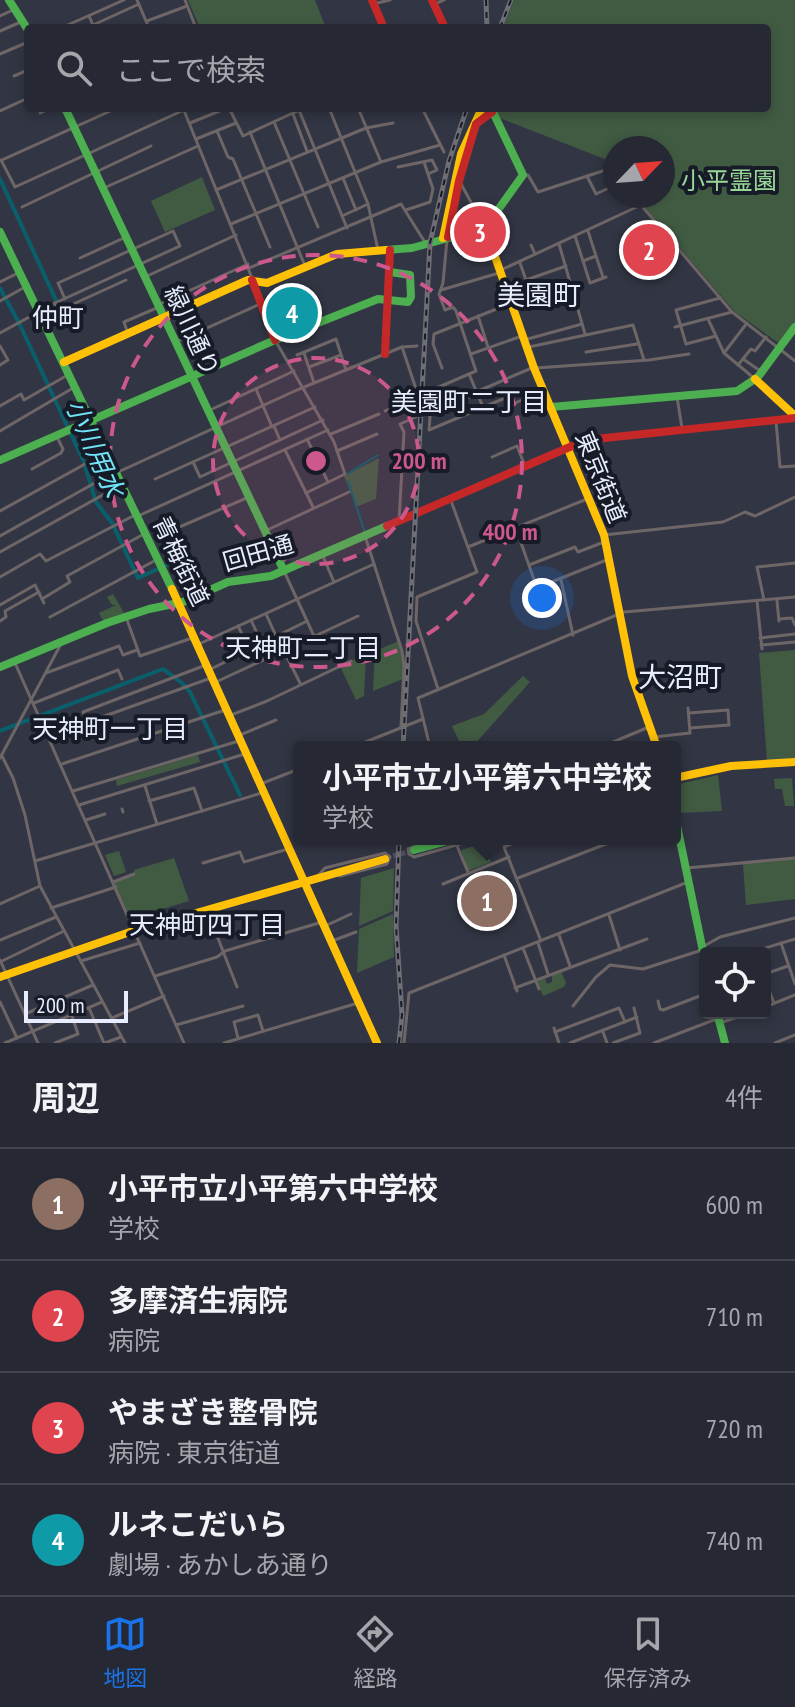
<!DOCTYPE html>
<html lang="ja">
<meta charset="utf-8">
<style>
:root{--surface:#262833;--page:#32343f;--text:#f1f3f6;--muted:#a4a6ac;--line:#42444e;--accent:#1a73e8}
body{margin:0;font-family:"PT Sans Narrow","Noto Sans JP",sans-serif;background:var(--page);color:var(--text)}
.controls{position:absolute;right:24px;bottom:24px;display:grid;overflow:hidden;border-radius:8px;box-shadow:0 4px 12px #0003}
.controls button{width:72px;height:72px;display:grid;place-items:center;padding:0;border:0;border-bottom:2px solid var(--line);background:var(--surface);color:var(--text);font:40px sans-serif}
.compass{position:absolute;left:603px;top:136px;width:72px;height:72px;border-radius:50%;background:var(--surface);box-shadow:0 4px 12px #0003;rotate:65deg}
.scale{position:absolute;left:24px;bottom:20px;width:104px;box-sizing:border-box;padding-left:8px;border:4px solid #e7edfe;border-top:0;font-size:22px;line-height:28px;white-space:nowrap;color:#e7edfe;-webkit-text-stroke:6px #171b27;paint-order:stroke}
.you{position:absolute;left:542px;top:598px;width:28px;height:28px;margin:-20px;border:6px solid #fff;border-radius:50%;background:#1a73e8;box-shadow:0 0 0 12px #1a73e833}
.badge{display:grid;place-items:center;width:52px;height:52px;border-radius:50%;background:var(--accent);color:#fff;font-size:26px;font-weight:700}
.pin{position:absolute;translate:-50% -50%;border:4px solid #fff;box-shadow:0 2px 8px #0006}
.popup{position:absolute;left:293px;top:741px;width:388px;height:104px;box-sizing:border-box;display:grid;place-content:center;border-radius:8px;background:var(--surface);filter:drop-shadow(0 2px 6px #0005);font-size:26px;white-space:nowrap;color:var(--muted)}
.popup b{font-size:30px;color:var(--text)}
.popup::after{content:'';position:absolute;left:50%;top:100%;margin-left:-16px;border:16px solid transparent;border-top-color:var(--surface)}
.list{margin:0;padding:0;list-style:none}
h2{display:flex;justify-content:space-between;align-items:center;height:104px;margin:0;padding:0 32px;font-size:34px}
h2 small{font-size:26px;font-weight:400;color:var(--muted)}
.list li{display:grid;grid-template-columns:52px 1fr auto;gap:24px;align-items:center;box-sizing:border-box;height:112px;padding:0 32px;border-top:2px solid var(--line)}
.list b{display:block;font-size:30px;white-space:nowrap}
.list p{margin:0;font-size:26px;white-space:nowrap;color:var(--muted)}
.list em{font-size:26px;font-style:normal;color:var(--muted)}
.icon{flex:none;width:44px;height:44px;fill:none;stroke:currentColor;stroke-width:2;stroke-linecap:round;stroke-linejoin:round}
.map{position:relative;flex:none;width:795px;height:1043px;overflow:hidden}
.search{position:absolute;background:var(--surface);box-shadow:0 4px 12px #0003;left:24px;right:24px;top:24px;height:88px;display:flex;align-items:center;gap:20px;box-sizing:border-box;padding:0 28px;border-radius:8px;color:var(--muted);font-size:30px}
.sheet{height:552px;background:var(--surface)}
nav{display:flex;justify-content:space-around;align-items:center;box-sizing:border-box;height:112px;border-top:2px solid var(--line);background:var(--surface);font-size:22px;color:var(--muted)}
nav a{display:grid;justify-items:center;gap:4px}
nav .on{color:var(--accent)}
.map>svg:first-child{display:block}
</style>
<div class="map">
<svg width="795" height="1043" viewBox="0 0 795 1043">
<rect width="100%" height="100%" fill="#323644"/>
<g fill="#415b43">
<polygon points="188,0 315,0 326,28 200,28"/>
<polygon points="514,0 795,0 795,322 780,344 735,312 642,204 638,205 634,196 663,196 663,148 615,148 615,163 497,117 499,108 767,108 767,28 503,28"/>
<polygon points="202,177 215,210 165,232 151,201"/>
<polygon points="379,458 376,499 356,507 344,476"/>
<polygon points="113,594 124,613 103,621 99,613 116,605 112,605 107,597"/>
<polygon points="399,641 404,666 403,679 373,691 375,651"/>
<polygon points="795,650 795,759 767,761 759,653"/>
<polygon points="366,654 364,696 356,700 340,666"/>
<polygon points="523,676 530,682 475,744 471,747 462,747 452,726 484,714"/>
<polygon points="198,755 200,762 117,786 116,780"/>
<polygon points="718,775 722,811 680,813 675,785"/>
<polygon points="792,778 794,806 785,806 782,789 775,789 774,779"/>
<polygon points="484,843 491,862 468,871 461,850"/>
<polygon points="119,851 126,872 114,876 105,855"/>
<polygon points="174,858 189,901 129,919 113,882 134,874 134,870"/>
<polygon points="795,859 795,899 746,905 743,864"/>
<polygon points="394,868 393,911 359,926 361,878"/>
<polygon points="393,914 394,957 357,973 359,929"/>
<polygon points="561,971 566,983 564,987 543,996 537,982 545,978 547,984 552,982 552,975"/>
</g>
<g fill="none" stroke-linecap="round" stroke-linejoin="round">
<g stroke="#09606c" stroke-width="2">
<polyline points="347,474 378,455"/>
<polyline points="348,481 365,533"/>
</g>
<g stroke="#09606c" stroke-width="4">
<polyline points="0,179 61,311"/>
<polyline points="0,288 20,325 84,462 96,502 112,523 138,578 182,558"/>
<polyline points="0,731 163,669 182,683 190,692 240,795"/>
</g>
<polyline stroke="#4d5160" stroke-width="5" stroke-dasharray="5 2.5" stroke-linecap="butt" points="386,858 411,851"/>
<g stroke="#6e6666" stroke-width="3">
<polyline points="137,0 149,28"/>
<polyline points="185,0 196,28"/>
<polyline points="373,4 390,0"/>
<polyline points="434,4 444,0"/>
<polyline points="0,16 15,9"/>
<polyline points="89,16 93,25 139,4"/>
<polyline points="147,21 187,6"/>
<polyline points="61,28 124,0"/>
<polyline points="0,31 23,21"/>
<polyline points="0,54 28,42"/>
<polyline points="14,76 28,70"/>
<polyline points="27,85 28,84"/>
<polyline points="183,108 252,278"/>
<polyline points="229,108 243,136 304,108"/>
<polyline points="329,108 368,204 378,250"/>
<polyline points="358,108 381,162"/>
<polyline points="422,108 444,152"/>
<polyline points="299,110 347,228"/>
<polyline points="0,111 28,98"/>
<polyline points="40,113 51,108"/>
<polyline points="293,114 307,151"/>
<polyline points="274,122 318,227"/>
<polyline points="190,123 227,108"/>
<polyline points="217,131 228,157 233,159 270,247"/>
<polyline points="250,132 305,266"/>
<polyline points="196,139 236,123"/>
<polyline points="1,160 15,187 184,110"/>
<polyline points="0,161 117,108"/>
<polyline points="398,167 432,160 437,170 428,174"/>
<polyline points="524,175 528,175 538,192 615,167"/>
<polyline points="587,176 596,194 615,185"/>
<polyline points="343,178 356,210"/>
<polyline points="460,182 485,228"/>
<polyline points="104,188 198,146"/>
<polyline points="216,190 366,128 393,123"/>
<polyline points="634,196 639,206"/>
<polyline points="22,207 151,146"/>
<polyline points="406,210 430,202 433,189 424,162"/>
<polyline points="342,216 368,204"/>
<polyline points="231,224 381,162 440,145"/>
<polyline points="588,231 596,256"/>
<polyline points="575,236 590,283 606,277"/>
<polyline points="447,240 443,283 439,294 445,310 453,307 456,311 476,371 432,390 429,430 510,396 513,404 542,391"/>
<polyline points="559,244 585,334"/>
<polyline points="531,245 535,254"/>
<polyline points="80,258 126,237"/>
<polyline points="583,261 596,256 603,277"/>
<polyline points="520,263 526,280 566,266"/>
<polyline points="249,268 401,204 426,244"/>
<polyline points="501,270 641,205 732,312 795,361"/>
<polyline points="145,277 236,235"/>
<polyline points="0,282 20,272"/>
<polyline points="441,290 499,273"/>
<polyline points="0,301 25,287"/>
<polyline points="55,303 58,311 126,280"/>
<polyline points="160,304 248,264"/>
<polyline points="188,306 193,318"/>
<polyline points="478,316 488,347"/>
<polyline points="708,319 724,353 755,379"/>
<polyline points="675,327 732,312"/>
<polyline points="127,331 124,322 159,307"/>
<polyline points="0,333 55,303 180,246 173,231 58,283 65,299"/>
<polyline points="716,336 686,344 676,310 720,298"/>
<polyline points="275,340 334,442 345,474 306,493"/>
<polyline points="524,340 582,324"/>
<polyline points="176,342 260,304"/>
<polyline points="0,346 8,360 0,365"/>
<polyline points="529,347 633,325 644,360"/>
<polyline points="586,352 637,344"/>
<polyline points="304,353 314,383"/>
<polyline points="724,353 747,323"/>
<polyline points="471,354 522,336"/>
<polyline points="297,355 336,339 346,370"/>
<polyline points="743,359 762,372"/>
<polyline points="738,365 751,349 755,351 766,337"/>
<polyline points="309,367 341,355"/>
<polyline points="442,368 433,344 434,334 509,304"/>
<polyline points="536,368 649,360 689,354"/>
<polyline points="469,374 483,407"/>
<polyline points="443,386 451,404"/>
<polyline points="256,389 272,427"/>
<polyline points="476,392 534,367"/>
<polyline points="677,397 682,428"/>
<polyline points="0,406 21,394 24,400 66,376"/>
<polyline points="208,411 294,371"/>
<polyline points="385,411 416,397 416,389 402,347"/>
<polyline points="430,413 477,394"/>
<polyline points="776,421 780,467 795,466"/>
<polyline points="274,426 280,440"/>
<polyline points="0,431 73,388"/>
<polyline points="331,434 379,414"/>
<polyline points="307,439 328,482"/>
<polyline points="285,450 313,507"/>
<polyline points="337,451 377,434"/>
<polyline points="492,457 517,446 525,466"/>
<polyline points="193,462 200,477 323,420"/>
<polyline points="32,469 61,453 63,449 56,435"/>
<polyline points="116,473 297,390 402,347 417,346"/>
<polyline points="155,479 315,407"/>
<polyline points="0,511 105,453"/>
<polyline points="138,516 328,430"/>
<polyline points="399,521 404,432 400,424 416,417 416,397"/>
<polyline points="177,528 249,497"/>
<polyline points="265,531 349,492"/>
<polyline points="604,535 723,522 745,512 755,516 795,497"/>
<polyline points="0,536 93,484 117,474"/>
<polyline points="365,536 402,651 404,666 401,727"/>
<polyline points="520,540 537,588"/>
<polyline points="468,547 587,499"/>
<polyline points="0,552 119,486"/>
<polyline points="322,554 334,582"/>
<polyline points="529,565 575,547 578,552 604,542"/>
<polyline points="284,571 314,636"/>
<polyline points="0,577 40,554 46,561 135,515"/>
<polyline points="561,580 573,635"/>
<polyline points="529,591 609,559"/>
<polyline points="42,599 70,582 67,576 144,534"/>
<polyline points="764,600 757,567 795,563"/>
<polyline points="757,601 762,649"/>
<polyline points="777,601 779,621"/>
<polyline points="0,605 35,585 44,603"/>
<polyline points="266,614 276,636"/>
<polyline points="50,617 156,560"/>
<polyline points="126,617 140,656 195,637"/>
<polyline points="779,619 792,618 795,625"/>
<polyline points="251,620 261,642"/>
<polyline points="0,621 6,617 5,611 39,592"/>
<polyline points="238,626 250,650"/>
<polyline points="760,638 795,634"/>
<polyline points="199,644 374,564"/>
<polyline points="761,645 795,642"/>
<polyline points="284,651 300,683"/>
<polyline points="15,663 184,1043"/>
<polyline points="211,669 307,621"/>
<polyline points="46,673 119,646 123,655 137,650"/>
<polyline points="216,682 358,616"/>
<polyline points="438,689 416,621 417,597 477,572 450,498"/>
<polyline points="34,703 118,670 122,679"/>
<polyline points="689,713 728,710 729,725 690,728"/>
<polyline points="231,715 267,701 351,661"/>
<polyline points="87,723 83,712 206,665"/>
<polyline points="240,735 276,720"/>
<polyline points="49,736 211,678"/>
<polyline points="654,737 690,733 688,708"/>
<polyline points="353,747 423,719"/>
<polyline points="430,747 418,698 624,612 795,597"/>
<polyline points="455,747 459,746"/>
<polyline points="601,747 649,727"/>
<polyline points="2,756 13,778 25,815 40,886 125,1043"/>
<polyline points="0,758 62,642"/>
<polyline points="62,764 225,710"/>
<polyline points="263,783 299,769"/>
<polyline points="145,786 157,824"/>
<polyline points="73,791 242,740"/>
<polyline points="149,801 194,788 202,811"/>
<polyline points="79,805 248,753"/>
<polyline points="122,809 123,812"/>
<polyline points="86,820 105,814"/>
<polyline points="434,839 408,849 409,854 414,857 478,839"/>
<polyline points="524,839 504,847 541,941"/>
<polyline points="457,846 468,872"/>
<polyline points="35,861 265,792"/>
<polyline points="203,863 240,852 244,862 288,849"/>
<polyline points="687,868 795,858"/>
<polyline points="518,878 619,839"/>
<polyline points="315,879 325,868 385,853 390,857 387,864 340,876 334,874"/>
<polyline points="113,882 134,874"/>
<polyline points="443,884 509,857"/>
<polyline points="0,904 40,886"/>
<polyline points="51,908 116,887"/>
<polyline points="207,910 237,987"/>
<polyline points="609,915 620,950"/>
<polyline points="325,926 351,914"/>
<polyline points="559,935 570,966"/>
<polyline points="0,940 56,917"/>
<polyline points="332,941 356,932"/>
<polyline points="538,943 548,974"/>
<polyline points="781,943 795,984"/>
<polyline points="704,946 720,937 795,918"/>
<polyline points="523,948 539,989"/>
<polyline points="749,953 795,939"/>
<polyline points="504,955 517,991"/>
<polyline points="0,960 38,1043"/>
<polyline points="2,961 64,931"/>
<polyline points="81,961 140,943"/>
<polyline points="765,974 788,966"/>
<polyline points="155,976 217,957 225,951 322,922"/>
<polyline points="765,980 774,1003"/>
<polyline points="515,988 647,939"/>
<polyline points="658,1001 660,1009 663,1010 705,994"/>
<polyline points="0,1002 17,1038"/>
<polyline points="573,1006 596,977 610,965 643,969 702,950"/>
<polyline points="765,1007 795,995"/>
<polyline points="89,1008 104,1043"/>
<polyline points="25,1014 93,985"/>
<polyline points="112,1018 164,996"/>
<polyline points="720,1023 749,1013"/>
<polyline points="176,1025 243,1006"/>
<polyline points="554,1028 559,1043"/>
<polyline points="555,1032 619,1008 625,1022"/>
<polyline points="603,1032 607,1043"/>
<polyline points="238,1038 234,1022 258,1015 263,1031"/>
<polyline points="5,1043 102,1002"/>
<polyline points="55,1043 78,1034 72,1016"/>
<polyline points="105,1043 121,1037"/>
<polyline points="224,1043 358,1003"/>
<polyline points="404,1043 409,993 688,882"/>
<polyline points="570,1043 637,1017"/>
<polyline points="613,1043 640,1033 634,1008"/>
<polyline points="654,1043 719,1018"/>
<polyline points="775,1043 795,1035"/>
</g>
<g stroke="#4caf50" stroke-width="8">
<polyline points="9,0 28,30"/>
<polyline points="65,108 284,571"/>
<polyline points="485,228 523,175 491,108"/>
<polyline points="0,232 172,589"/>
<polyline points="386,250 412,248 485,228"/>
<polyline points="551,407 737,391 758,377 795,327"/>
<polyline points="0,460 275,340 378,299 408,302 411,297 410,275 390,272"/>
<polyline points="0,667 107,623 149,609 183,602 228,582 271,576 387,526"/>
<polyline points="675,816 705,961"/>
<polyline points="414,850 455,839"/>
<polyline points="717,1013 725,1043"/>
</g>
<g stroke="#ffc107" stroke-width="8">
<polyline points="485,228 534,368 604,535 632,676 657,747"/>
<polyline points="443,238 461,154 482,108"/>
<polyline points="64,362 248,280 267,283 337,254 386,250"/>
<polyline points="755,379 795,416"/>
<polyline points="172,589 377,1043"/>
<polyline points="675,778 731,766 795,762"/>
<polyline points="0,977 130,932 385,859"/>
</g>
<g stroke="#c62828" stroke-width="8">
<polyline points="372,0 384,28"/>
<polyline points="432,0 445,28"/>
<polyline points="448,237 459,181 476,124 492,112"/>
<polyline points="252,280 275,340"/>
<polyline points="385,354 390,250"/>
<polyline points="387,526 586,440 795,418"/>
</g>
<g stroke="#6f6e74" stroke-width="5">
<g id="rail">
<polyline points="486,0 487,28"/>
<polyline points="500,28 511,0"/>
<polyline points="403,747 430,243 449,161 467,108"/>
<polyline points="399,1043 402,1015 396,926 399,839"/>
</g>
</g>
<use href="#rail" stroke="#171b27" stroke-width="2" stroke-dasharray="6" stroke-linecap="butt"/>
</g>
<circle cx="316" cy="461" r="103" fill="#cd588c" fill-opacity=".12"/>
<g fill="none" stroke="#cd588c" stroke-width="4" stroke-dasharray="14 10">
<circle cx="316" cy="461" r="103"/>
<circle cx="316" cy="461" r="206"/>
</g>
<g text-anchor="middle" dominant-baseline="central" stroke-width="8" stroke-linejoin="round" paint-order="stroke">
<g font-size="24" fill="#99d798" stroke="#171b27">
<text x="729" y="180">小平霊園</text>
</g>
<g font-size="24" fill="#e7edfe" stroke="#171b27">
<text transform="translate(192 331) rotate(65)">緑川通り</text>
<text transform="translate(601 477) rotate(68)">東京街道</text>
<text transform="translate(258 553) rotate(-16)">回田通</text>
<text transform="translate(181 561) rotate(64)">青梅街道</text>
</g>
<g font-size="26" fill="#e7edfe" stroke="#171b27">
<text x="58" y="317">仲町</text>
<text x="469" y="401">美園町二丁目</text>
<text x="303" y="647">天神町二丁目</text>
<text x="110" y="728">天神町一丁目</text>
<text x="207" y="924">天神町四丁目</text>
</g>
<g font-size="26" font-style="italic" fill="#71e5f7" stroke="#171b27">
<text transform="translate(95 448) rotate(66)">小川用水</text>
</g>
<g font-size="28" fill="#e7edfe" stroke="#171b27">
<text x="539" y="294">美園町</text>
<text x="680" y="676">大沼町</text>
</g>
</g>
<circle cx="316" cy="461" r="12" fill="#cd588c" stroke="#171b27" stroke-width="4"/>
<g font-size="24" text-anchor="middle" font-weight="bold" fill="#cd588c" stroke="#171b27" stroke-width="8" stroke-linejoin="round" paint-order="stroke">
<text x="419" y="469">200 m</text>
<text x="510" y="540">400 m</text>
</g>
</svg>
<div class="controls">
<button><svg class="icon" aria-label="locate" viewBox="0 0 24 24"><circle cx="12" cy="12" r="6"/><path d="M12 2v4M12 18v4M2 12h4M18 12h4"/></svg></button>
</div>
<svg class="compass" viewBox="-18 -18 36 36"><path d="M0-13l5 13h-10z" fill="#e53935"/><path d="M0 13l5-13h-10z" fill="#a4a6ac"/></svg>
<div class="scale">200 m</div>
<div class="you"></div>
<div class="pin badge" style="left:487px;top:901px;background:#8d6e63">1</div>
<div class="popup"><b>小平市立小平第六中学校</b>学校</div>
<div class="pin badge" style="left:649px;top:250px;background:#e0444e">2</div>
<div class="pin badge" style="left:480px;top:232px;background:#e0444e">3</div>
<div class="pin badge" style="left:292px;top:313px;background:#0f9aa8">4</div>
<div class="search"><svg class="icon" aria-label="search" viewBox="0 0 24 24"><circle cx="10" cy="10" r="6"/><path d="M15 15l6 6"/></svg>ここで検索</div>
</div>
<section class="sheet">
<h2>周辺<small>4件</small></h2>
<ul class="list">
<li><span class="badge" style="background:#8d6e63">1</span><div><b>小平市立小平第六中学校</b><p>学校</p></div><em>600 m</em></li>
<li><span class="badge" style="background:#e0444e">2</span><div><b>多摩済生病院</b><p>病院</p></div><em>710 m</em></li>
<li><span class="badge" style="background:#e0444e">3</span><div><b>やまざき整骨院</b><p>病院 · 東京街道</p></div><em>720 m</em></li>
<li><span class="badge" style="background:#0f9aa8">4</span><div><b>ルネこだいら</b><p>劇場 · あかしあ通り</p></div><em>740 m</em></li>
</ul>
</section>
<nav>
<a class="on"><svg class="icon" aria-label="map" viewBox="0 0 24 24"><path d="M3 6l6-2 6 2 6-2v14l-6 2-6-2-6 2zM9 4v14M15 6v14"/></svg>地図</a>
<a><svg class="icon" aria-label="directions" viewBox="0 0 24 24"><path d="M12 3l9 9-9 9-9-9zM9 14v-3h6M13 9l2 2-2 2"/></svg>経路</a>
<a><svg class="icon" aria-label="saved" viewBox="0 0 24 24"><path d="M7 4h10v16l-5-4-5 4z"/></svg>保存済み</a>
</nav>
